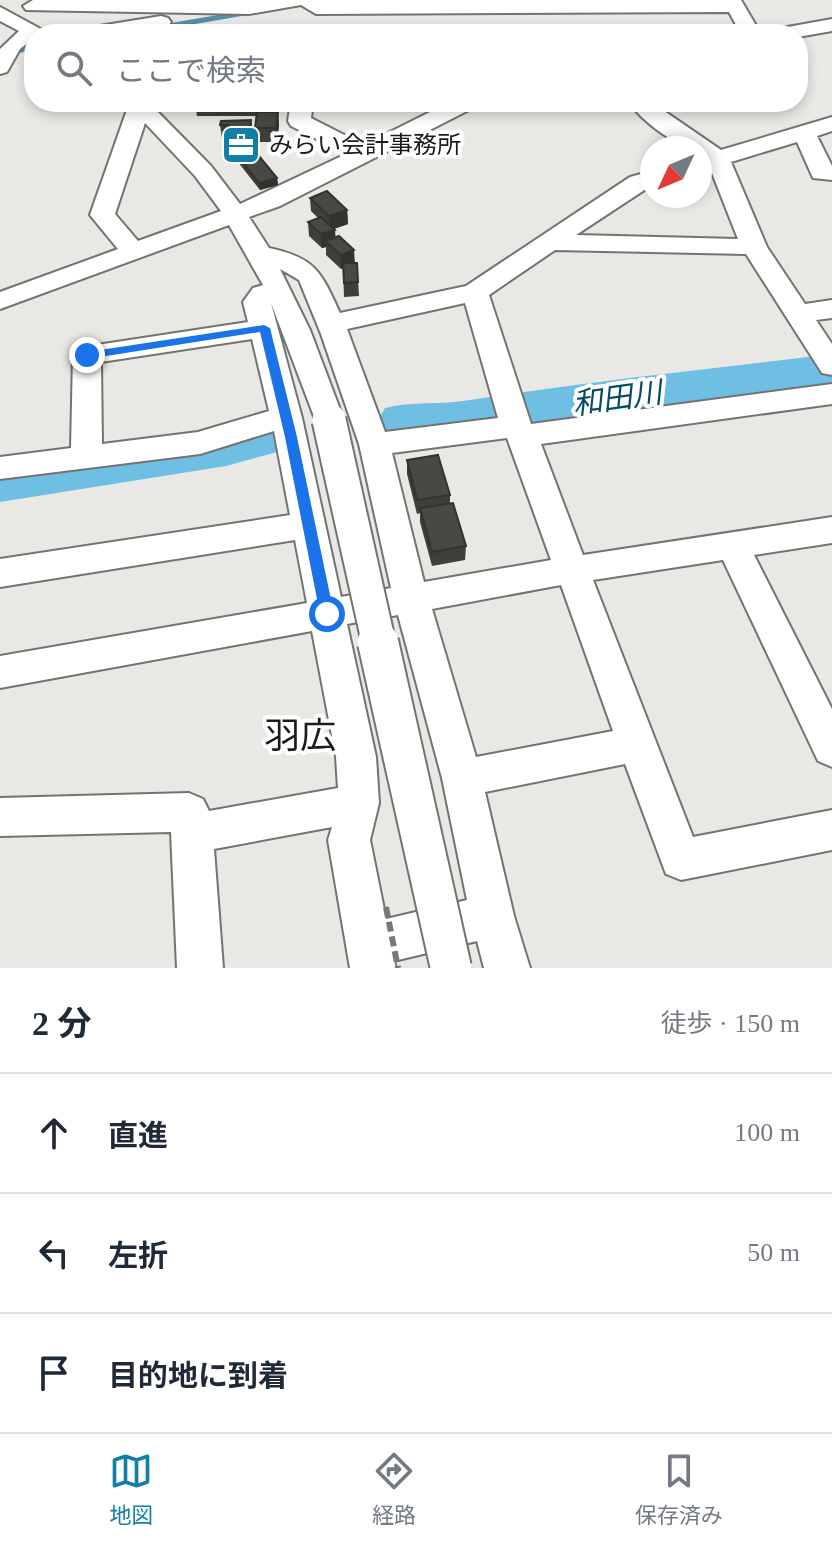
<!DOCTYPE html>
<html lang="ja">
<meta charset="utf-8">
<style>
:root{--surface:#fff;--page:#f6f6f7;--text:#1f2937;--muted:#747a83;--line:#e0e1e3;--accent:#117fa8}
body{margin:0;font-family:"Times New Roman","Noto Sans JP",serif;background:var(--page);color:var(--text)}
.compass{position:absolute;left:640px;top:136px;width:72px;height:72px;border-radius:50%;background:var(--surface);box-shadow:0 4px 12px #0003;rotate:226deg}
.stop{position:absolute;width:24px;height:24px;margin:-18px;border:6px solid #1a73e8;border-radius:50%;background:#fff}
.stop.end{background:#1a73e8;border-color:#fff;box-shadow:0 2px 8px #0008}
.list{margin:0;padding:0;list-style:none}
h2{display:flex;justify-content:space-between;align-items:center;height:104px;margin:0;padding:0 32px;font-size:34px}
h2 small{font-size:26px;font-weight:400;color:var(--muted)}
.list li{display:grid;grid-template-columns:52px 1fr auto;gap:24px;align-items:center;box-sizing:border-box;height:120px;padding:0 32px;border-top:2px solid var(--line)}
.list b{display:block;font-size:30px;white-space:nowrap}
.list em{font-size:26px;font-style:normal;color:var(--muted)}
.icon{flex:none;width:44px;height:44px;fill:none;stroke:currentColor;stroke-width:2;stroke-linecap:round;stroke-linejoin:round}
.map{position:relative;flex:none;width:832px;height:968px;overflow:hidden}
.search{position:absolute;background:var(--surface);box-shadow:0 4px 12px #0003;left:24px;right:24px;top:24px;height:88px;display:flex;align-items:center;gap:20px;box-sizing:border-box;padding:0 28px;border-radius:32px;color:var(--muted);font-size:30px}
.sheet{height:464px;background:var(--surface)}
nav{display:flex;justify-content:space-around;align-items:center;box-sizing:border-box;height:112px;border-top:2px solid var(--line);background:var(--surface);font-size:22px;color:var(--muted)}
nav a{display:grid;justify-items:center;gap:4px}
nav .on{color:var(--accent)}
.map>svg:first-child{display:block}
</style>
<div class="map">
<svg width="832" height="968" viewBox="0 0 832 968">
<rect width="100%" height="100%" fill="#e9e8e4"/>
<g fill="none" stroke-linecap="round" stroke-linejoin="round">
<g stroke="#568da7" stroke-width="5">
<polyline points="157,28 250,12"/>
<polyline points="0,54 26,49"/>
</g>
<g fill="#6fbee4" fill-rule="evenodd">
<path d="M 832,354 L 832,384 C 733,397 634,409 536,422 C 486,428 435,446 385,432 L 378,420 L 385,408 C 412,401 441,405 470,400 C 590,381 711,369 832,354 Z"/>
<polygon points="264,422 281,427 288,439 281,451 226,466 0,502 0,466 226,432"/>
</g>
<g stroke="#757370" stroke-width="4">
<g id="minor">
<polygon points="33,0 741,0 761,34 741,34 729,12 316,14 301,5 249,14 26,10 23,6"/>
<polygon points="0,7 50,34 34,34 34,38 20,49 7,72 0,74 0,49 19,31 0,21"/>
<polygon points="161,16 168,18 171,22 168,26 123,34 77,34 87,28"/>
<polygon points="832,19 832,31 798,37 798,34 772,34 782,28"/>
<path d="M 124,102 L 152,102 L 151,105 L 211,166 L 240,204 L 346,154 L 291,126 L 288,121 L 291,102 L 313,102 L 311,118 L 364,145 L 450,102 L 478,102 L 475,107 L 280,206 L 249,217 L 269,248 C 316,258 321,272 340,313 L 466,286 L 630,177 L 652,171 L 652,185 L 576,235 L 738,239 L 710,168 L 700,171 L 700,148 C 676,148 643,122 629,102 L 651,102 L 721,150 L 832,117 L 832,131 L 817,136 L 832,166 L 832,180 L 813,178 L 797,142 L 731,162 L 767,247 L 805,304 L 832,300 L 832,318 L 816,320 L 832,344 L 832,375 L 822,373 L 746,254 L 555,250 L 489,295 L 531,424 L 832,384 L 832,404 L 541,444 L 583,555 L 832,517 L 832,543 L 754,555 L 832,709 L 832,767 L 818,761 L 723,560 L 593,580 L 693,837 L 832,810 L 832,850 L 681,880 L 666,874 L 625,764 L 485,792 L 514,916 L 530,968 L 484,968 L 477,941 L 394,961 L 396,968 L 350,968 L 328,840 L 332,827 L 214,849 L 223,968 L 177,968 L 171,832 L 0,836 L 0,798 L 189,793 L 203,799 L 209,811 L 338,788 L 336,757 L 312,631 L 0,688 L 0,656 L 307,603 L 295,540 L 0,587 L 0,559 L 290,515 L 274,431 L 200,454 L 0,479 L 0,457 L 71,448 L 73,355 L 77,348 L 248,322 L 243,302 L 253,288 L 263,285 L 229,225 L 0,309 L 0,292 L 118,249 L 90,215 L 128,107 ZM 145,123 L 195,176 L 221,211 L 138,241 L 115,214 ZM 280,269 L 299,280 L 321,334 L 359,444 L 391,588 L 341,597 L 302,418 L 271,303 L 318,427 L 329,430 L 340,427 L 344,420 L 310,330 ZM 465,303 L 498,418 L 385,432 L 347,329 ZM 252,339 L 269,411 L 198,432 L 102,444 L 101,362 ZM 507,438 L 551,560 L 424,582 L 392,453 ZM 561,585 L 613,731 L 476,757 L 432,609 ZM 398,615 L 442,778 L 467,900 L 386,919 L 370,840 L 379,803 L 376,757 L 347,624 Z"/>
</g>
</g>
<use href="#minor" fill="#fff" fill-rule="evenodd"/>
<g stroke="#757370" stroke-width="37" stroke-linecap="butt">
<polyline id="minor-bridge-far1" points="329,420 379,644"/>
</g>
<g stroke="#757370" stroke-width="44" stroke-linecap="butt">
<polyline id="minor-bridge" points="378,642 451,968"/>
</g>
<polyline stroke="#797875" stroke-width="6" stroke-dasharray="10 5" stroke-linecap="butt" points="386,907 398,968"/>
<use href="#minor-bridge-far1" stroke="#fff" stroke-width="33"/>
<use href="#minor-bridge" stroke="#fff" stroke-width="40"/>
</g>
<g fill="#3f3e3b">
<polygon points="195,102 280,102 278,113 279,125 277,142 256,142 255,128 257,116 197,116"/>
<polygon points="251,120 254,139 252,148 277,178 278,185 260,190 234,157 233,150 230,150 229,144 223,145 220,125"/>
<polygon points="310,198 347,210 348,224 334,229 335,237 355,263 357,263 359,296 344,297 343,268 341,269 326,255 326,247 322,248 309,236 308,222 318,218 311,211"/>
<polygon points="407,460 450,495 450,504 466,546 465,560 432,566 420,522 420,513 417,514 407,474"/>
</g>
<g fill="#333230">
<polygon points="276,102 280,102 278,113 279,125 277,142 276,128 277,117"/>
<polygon points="251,120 254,139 252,150 250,130"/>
<polygon points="277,178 278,185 260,190 259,183"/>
<polygon points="347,210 348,224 330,230 329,216"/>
<polygon points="335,230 336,243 325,241 326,247 322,248 321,234"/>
<polygon points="354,250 355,264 341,269 341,255"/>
</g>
<g fill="#494845" stroke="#333230" stroke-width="2">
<polygon points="195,102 276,102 276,104"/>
<polygon points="257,112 278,112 276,128 255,128"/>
<polygon points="251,120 250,130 228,131 228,125 220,125 221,121"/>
<polygon points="250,145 277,178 259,183 233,150"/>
<polygon points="327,191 347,210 329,216 310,198"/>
<polygon points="321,217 335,230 321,234 308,222"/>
<polygon points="339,236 354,250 341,255 325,241"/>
<polygon points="343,263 357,263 358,282 344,283"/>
<polygon points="438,455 450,495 417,500 407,460"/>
<polygon points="453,503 466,546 432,552 420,508"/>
</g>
<polygon fill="#1a73e8" points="264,325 270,328 297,437 334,614 327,620 320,614 285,437 260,332 87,359 81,355 87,352"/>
<defs>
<g id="office-square" transform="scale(2)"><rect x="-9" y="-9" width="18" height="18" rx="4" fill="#117fa8" stroke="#fff"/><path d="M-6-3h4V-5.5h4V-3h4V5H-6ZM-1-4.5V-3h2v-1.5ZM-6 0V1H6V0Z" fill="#fff"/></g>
</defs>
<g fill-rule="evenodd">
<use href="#office-square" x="241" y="145"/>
</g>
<g text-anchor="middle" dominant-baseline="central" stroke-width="8" stroke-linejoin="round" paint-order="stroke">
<g font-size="24" fill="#1c1b1a" stroke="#fff" text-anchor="start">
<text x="269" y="145">みらい会計事務所</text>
</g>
<g font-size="30" font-style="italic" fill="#064b65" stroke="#fff">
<text transform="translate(617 398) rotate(-8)">和田川</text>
</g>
<g font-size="36" fill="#1c1b1a" stroke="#fff">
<text x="300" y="736">羽広</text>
</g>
</g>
</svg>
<svg class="compass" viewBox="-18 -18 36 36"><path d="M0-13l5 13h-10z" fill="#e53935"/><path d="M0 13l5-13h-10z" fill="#747a83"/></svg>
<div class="stop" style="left:327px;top:614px"></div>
<div class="stop end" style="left:87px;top:355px"></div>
<div class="search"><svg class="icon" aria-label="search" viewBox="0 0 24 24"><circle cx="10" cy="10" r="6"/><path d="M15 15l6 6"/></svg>ここで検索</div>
</div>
<section class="sheet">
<h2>2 分<small>徒歩 · 150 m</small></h2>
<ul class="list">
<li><svg class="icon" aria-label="ahead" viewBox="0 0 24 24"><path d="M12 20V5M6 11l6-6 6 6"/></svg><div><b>直進</b></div><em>100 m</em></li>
<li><svg class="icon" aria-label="left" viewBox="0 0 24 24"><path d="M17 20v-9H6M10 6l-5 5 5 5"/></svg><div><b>左折</b></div><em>50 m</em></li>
<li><svg class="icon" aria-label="arrive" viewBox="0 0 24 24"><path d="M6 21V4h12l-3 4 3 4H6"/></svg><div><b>目的地に到着</b></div></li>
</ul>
</section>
<nav>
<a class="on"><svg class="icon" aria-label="map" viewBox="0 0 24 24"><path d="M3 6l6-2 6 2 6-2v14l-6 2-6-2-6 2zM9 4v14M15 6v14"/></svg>地図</a>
<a><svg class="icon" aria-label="directions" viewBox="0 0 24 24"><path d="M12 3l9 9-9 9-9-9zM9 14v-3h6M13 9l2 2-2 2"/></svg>経路</a>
<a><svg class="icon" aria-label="saved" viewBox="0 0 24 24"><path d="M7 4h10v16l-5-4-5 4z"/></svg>保存済み</a>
</nav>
